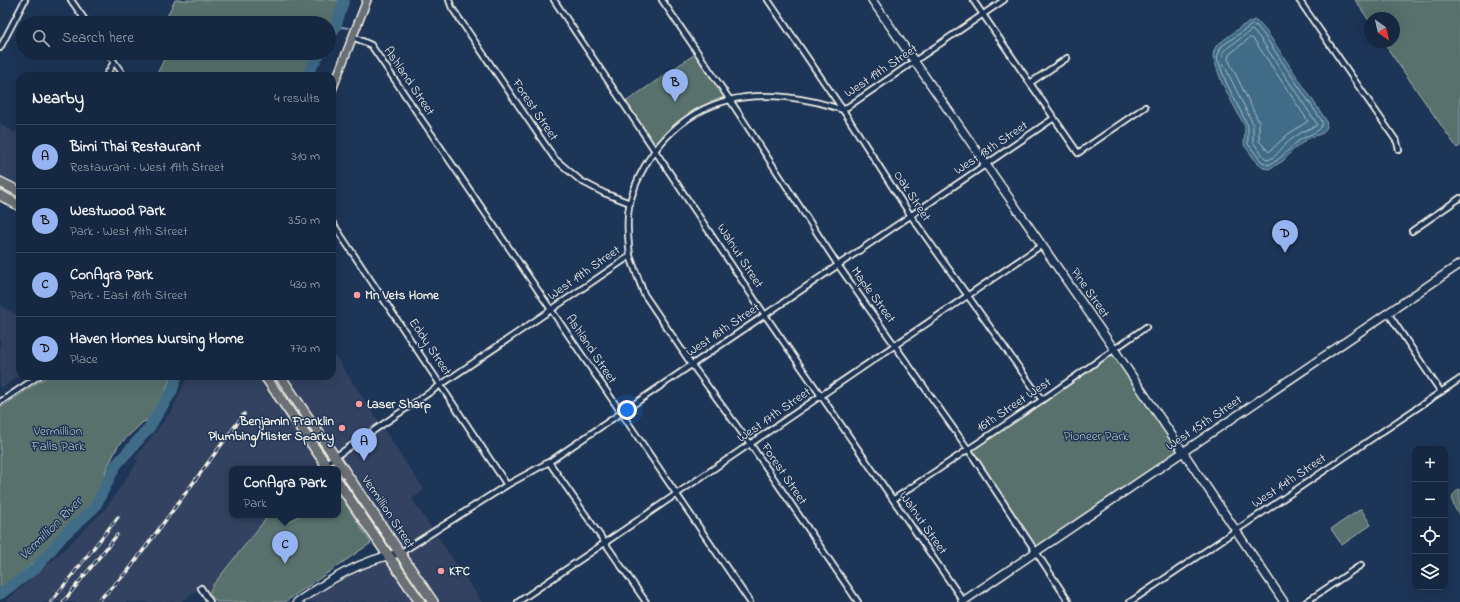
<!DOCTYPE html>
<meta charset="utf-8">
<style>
:root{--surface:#162841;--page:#1f3048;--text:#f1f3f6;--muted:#9ea6b1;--line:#35445a;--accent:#95b2f1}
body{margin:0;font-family:"Indie Flower",sans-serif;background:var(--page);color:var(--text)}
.controls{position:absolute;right:12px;bottom:12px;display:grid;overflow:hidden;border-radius:8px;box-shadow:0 4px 16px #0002}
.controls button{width:36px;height:36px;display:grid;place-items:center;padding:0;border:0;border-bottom:1px solid var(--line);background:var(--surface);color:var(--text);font:20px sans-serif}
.compass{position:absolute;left:1364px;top:12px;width:36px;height:36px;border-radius:50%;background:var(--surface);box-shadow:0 4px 16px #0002;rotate:146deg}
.you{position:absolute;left:627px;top:410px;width:14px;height:14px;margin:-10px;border:3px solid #fff;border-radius:50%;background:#1a73e8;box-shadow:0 0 0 6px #1a73e833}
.badge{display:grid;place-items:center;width:26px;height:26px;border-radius:50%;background:var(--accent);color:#111;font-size:13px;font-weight:700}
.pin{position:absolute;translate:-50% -33px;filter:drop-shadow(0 1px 2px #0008)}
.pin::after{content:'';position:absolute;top:21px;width:14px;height:12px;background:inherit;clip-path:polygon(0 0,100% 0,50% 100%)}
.popup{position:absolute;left:229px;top:466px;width:112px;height:52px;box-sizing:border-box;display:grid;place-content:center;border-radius:8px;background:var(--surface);filter:drop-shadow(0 1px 3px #0005);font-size:13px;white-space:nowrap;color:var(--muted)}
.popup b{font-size:15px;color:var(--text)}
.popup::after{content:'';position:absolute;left:50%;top:100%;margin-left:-8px;border:8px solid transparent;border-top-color:var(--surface)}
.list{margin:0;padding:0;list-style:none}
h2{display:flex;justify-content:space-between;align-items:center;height:52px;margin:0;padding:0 16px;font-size:17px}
h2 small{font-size:13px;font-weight:400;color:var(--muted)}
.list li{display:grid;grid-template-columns:26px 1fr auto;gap:12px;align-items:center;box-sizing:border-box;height:64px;padding:0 16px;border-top:1px solid var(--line)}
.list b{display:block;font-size:15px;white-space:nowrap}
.list p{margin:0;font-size:13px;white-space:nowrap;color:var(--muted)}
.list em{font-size:13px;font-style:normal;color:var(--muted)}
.icon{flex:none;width:22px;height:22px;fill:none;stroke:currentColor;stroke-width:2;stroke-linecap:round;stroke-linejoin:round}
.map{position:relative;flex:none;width:1460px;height:602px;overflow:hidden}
.search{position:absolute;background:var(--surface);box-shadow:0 4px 16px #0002;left:16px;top:16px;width:320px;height:44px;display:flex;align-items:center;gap:10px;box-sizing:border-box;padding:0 14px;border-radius:22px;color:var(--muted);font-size:15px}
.panel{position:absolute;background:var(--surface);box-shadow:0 4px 16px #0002;left:16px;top:72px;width:320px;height:308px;border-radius:12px}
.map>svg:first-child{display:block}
</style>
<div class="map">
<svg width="1460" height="602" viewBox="0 0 1460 602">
<rect width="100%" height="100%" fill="#1d3557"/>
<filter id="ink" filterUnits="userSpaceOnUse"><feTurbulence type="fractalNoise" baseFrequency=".025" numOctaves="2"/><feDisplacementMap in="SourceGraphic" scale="8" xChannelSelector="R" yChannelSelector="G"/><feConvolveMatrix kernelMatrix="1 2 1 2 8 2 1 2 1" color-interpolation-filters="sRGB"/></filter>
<g filter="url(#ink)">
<g fill="#334260">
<polygon points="0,124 15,133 20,124 20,185 0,175"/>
<polygon points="0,305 20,316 20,375 0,389"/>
<polygon points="332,351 424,490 412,499 482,602 433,602 280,376 332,376"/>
<polygon points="188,376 259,376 267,386 323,469 232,469 232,515 269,515 213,585 207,598 201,588 180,602 5,602 67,547 105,509 138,461 135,458 172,410"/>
<polygon points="388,555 420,602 297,602 330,580"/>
</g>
<g fill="#58716d" stroke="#a6b1aa">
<polygon points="175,0 344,0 336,26 329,39 329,23 164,23"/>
<polygon points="1355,0 1460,0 1460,146 1457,148 1383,42 1394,42 1394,18 1370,18 1370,22"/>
<polygon points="698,52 730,100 689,118 655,149 624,103"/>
<polygon points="167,53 320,53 306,76 156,76"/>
<polygon points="1114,349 1183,451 1035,552 968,449"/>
<polygon points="48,376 171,376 163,398 150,420 143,422 118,446 106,470 103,488 95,503 59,538 50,550 0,589 0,408"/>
<path d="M 1460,489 L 1460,516 C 1453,506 1447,496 1460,489 Z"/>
<polygon points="338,492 371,543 285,602 216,602 209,593 213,585 269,515 274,515 289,522 299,515 338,515"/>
<polygon points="1361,509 1371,525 1342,545 1331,529"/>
</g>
<polygon fill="#416c88" stroke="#89a1ae" points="1254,20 1259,23 1267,32 1326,120 1327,127 1323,133 1307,139 1292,151 1283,161 1269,169 1263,168 1258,164 1244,145 1245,127 1222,83 1213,57 1214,50 1217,45 1242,26"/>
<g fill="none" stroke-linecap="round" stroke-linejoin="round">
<g stroke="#acbcc2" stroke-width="1">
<path d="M 1252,25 L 1257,26 L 1264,35 L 1322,121 L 1322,125 C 1319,133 1307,135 1300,140 C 1288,148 1282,160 1268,165 L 1261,161 L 1248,144 L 1248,126 L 1226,82 L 1217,58 L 1221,47 Z"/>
<path d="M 1252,30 L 1260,38 L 1317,124 L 1316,126 C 1305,130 1294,136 1285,145 C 1279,151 1276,157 1268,160 L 1264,157 L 1253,142 L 1253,124 L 1222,61 L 1224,51 Z"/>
<polygon points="1250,38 1252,38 1255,41 1308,121 1287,135 1269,152 1259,141 1259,122 1228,59 1229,55"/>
</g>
<polyline stroke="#89a1ae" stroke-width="2" points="336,26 348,28"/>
<g stroke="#416c88" stroke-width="11">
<polyline points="329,39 336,26 344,0"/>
<polyline points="306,76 320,53"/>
<polyline points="0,594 36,568 63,536 95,507 116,465 149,428 172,391 177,376"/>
</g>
<g stroke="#f4f1e8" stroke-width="8">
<g id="street">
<polyline points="71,0 87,23"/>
<polyline points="449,0 452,8 555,159 581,181 604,193 630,203"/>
<polyline points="554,0 765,315 964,602"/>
<polyline points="662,0 730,100 838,265 968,449 1069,602"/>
<polyline points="768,0 843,110 911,216 1042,400"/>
<polyline points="973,0 1078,153 1145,107"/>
<polyline points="1299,0 1397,142 1399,150"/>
<polyline points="353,37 371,45 750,602"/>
<polyline points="0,48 25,0"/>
<polyline points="108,53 124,76"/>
<polyline points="106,76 114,62"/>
<polyline points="1030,83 1067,58"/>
<polyline points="332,222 507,485"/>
<polyline points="1412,231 1460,198"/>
<polyline points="630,256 644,294 692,365 751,445 858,602"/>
<polyline points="1388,313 1441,392"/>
<polyline points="0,402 39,376"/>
<polyline points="549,462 646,602"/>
<path d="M 326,463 L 630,256 C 628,238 626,219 630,202 C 643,154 680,112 729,100 C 765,91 809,98 843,110 L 1004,0"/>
<polyline points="894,499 1042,400 1146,327"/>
<polyline points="400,553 507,485 549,462 1054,118"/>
<polyline points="201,588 210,602"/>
<polyline points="518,602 1042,245"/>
<polyline points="1130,602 1460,379"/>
<polyline points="1306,602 1361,565"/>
</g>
</g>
<g stroke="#f4f1e8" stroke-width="10">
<g id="secondary">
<polyline points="872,0 1114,349 1284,602"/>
<path d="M 297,602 C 329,580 361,560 400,553"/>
<polyline points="962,602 1460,264"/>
</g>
</g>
<g stroke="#f4f1e8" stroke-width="10">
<polyline id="primary" points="332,90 367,0"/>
</g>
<g stroke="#f4f1e8" stroke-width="12">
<g id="highway">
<polyline points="0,182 20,192"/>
<polyline points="0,195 20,206"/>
<polyline points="265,376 329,469"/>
<polyline points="280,376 433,602"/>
<polyline points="338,482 420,602"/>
</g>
</g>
<use href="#street" stroke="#1d3557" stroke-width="4.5"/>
<use href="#secondary" stroke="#1d3557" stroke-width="7"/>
<use href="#primary" stroke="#6a7074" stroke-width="7"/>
<use href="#highway" stroke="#6a7074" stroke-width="9"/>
<g stroke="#f4f1e8" stroke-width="3.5">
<g id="rail">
<polyline points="51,602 118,517"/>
<polyline points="63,602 117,535"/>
<polyline points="97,602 128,571 244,414"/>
</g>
</g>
<use href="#rail" stroke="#1d3557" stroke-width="2" stroke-dasharray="6" stroke-linecap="butt"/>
</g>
</g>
<g fill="#ff9aa2" stroke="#1d3557" stroke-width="1.5">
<circle cx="357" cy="295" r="4"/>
<circle cx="359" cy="404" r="4"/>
<circle cx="342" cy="428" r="4"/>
<circle cx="441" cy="571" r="4"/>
</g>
<g text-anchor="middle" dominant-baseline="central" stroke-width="3" stroke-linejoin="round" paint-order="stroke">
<g font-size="13" fill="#f4f1e8" stroke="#1d3557">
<text transform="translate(881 71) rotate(-34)">West 19th Street</text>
<text transform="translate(409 81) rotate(56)">Ashland Street</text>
<text transform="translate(535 110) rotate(56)">Forest Street</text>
<text transform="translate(991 148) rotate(-34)">West 18th Street</text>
<text transform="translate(912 196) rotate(57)">Oak Street</text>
<text transform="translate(740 256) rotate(57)">Walnut Street</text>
<text transform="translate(584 273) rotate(-35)">West 19th Street</text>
<text transform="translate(1090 293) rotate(55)">Pine Street</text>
<text transform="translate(873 295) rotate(54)">Maple Street</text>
<text transform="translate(723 330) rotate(-34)">West 18th Street</text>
<text transform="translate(430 347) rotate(56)">Eddy Street</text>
<text transform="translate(591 349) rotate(56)">Ashland Street</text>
<text transform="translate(1014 405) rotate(-34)">16th Street West</text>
<text transform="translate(774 415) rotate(-35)">West 17th Street</text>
<text transform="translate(1204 423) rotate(-34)">West 15th Street</text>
<text transform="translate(784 474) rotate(56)">Forest Street</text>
<text transform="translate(1289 481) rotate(-34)">West 14th Street</text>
<text transform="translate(388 512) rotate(56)">Vermillion Street</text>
<text transform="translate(923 523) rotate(55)">Walnut Street</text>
</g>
<g font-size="13" font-weight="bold" fill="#f4f1e8" stroke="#1d3557" text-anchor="start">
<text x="365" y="295">Mn Vets Home</text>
<text x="367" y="404">Laser Sharp</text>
<text x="334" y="421" text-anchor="end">Benjamin Franklin<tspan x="334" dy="15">Plumbing/Mister Sparky</tspan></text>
<text x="449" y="571">KFC</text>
</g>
<g font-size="13" fill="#bdc4bd" stroke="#1d3557">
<text x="58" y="431">Vermillion<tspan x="58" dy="15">Falls Park</tspan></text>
<text x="1096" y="436">Pioneer Park</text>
</g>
<g font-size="14" font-style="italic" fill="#b5c2c6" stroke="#1d3557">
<text transform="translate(51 529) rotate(-45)">Vermillion River</text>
</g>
</g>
</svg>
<div class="controls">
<button>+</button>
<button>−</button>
<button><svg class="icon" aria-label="locate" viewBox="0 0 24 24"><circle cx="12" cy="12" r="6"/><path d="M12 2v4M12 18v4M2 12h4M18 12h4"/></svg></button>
<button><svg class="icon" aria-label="layers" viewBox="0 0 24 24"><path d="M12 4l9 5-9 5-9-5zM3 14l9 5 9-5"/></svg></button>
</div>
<svg class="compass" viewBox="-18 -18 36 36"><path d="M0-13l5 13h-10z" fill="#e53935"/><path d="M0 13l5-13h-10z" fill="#9ea6b1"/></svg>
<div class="you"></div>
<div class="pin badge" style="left:364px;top:461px">A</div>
<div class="pin badge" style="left:675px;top:102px">B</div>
<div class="pin badge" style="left:285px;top:564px">C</div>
<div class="popup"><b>ConAgra Park</b>Park</div>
<div class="pin badge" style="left:1285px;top:253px">D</div>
<div class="search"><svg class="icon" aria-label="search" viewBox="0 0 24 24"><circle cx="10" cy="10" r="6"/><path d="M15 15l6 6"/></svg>Search here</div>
<section class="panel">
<h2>Nearby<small>4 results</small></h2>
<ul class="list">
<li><span class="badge">A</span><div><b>Bimi Thai Restaurant</b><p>Restaurant · West 19th Street</p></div><em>310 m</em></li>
<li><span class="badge">B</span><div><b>Westwood Park</b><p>Park · West 19th Street</p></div><em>350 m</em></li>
<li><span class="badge">C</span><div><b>ConAgra Park</b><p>Park · East 18th Street</p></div><em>430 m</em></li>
<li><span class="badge">D</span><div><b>Haven Homes Nursing Home</b><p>Place</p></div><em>770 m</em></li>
</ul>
</section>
</div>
